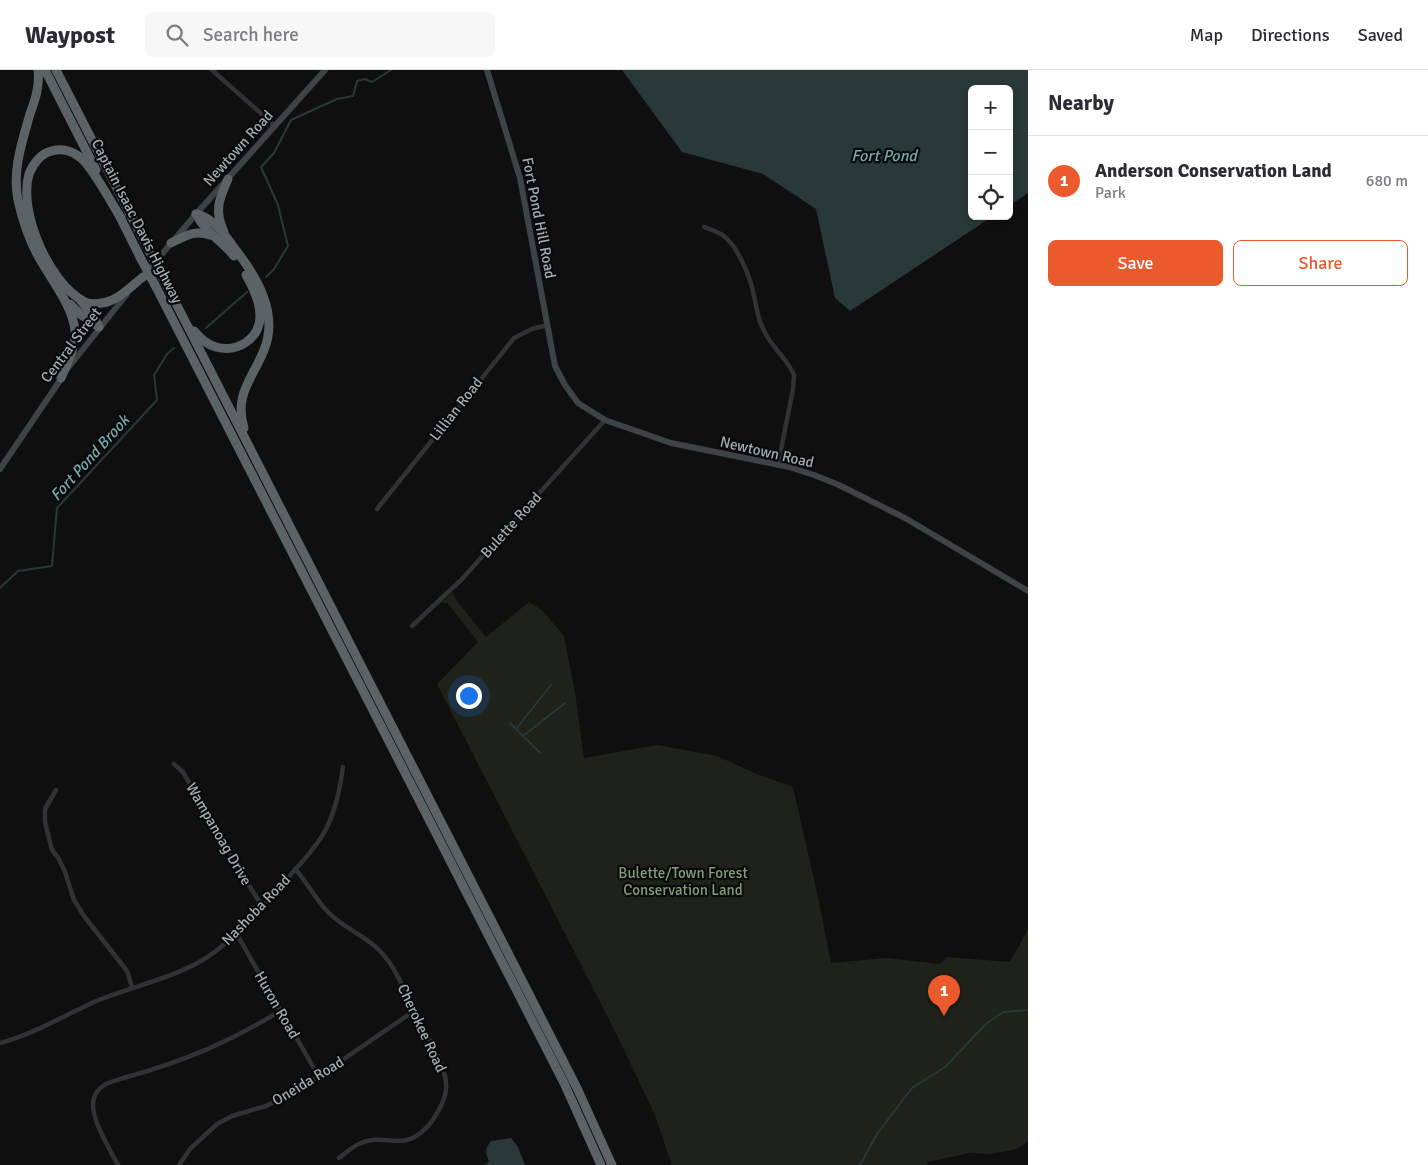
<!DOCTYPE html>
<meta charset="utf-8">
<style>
:root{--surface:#fff;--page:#f7f7f7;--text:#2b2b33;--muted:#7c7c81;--line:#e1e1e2;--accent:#eb5a2c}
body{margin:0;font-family:Signika,sans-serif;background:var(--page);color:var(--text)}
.controls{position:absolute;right:15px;top:15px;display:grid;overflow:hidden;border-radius:8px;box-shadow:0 2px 8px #0003}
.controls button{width:45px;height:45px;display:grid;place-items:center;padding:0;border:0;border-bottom:1px solid var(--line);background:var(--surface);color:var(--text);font:25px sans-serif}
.you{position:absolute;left:468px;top:625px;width:18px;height:18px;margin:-12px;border:4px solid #fff;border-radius:50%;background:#1a73e8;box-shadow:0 0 0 8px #1a73e833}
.badge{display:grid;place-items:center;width:32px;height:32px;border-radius:50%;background:var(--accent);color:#fff;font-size:16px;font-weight:700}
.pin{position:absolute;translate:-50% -41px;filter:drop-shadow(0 1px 2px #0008)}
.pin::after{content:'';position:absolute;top:26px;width:18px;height:15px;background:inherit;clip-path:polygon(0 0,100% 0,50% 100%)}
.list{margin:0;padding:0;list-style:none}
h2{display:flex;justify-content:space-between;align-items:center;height:65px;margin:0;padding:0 20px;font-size:21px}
h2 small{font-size:16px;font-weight:400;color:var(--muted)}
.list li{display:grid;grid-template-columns:32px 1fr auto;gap:15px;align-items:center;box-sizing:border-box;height:90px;padding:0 20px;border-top:1px solid var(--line)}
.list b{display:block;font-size:19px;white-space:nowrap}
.list p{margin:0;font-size:16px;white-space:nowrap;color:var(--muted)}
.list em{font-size:16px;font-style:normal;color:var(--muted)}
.actions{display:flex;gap:10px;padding:15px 20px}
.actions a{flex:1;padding:11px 0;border:1px solid var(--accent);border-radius:8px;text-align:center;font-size:18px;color:var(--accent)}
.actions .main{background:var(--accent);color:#fff}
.icon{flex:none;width:28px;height:28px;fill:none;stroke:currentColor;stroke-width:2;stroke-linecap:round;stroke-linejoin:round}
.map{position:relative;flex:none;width:1028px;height:1095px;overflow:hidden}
header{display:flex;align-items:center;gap:30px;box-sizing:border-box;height:70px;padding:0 25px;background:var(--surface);border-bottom:1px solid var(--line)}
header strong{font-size:24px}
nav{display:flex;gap:28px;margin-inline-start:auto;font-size:18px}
.search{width:350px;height:45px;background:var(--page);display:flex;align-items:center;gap:12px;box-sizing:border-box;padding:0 18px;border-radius:8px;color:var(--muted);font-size:19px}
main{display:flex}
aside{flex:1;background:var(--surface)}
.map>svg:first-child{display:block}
</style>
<header>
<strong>Waypost</strong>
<div class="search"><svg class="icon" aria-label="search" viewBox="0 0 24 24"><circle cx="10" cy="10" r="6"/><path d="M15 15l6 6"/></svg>Search here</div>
<nav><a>Map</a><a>Directions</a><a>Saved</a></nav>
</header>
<main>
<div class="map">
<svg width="1028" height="1095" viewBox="0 0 1028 1095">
<rect width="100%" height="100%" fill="#0f0f10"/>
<polygon fill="#1e221b" points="453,522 456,530 486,567 529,532 542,540 564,566 575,622 584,688 658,675 717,686 759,705 793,717 818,827 831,893 887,888 940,894 947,887 1010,892 1028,859 1028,1072 1014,1080 989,1084 970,1083 927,1092 928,1095 672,1095 654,1043 616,963 437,614 478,572 449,535 447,533 441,533"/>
<g fill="#293838">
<polygon points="622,0 1028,0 1028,123 1009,136 1009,19 972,19 972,146 993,146 850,241 835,228 816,139 763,104 682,82"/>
<path d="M 511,1068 L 518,1077 L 525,1095 L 483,1095 L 487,1094 L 489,1091 C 485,1082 485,1079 491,1071 Z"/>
</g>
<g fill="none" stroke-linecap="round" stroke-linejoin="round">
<g stroke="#293838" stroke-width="2">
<polyline points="266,207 274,199 288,176 278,135 261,97 274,83 291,50 337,29 353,26 357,11 365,9 372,12 391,0"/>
<polyline points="206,258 247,222"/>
<polyline points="0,518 18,501 52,496 57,438 157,330 154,305 167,284 174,278"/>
<polyline points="510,653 540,683"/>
<polyline points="516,659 551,615"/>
<polyline points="523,666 565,633"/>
<polyline points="860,1095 877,1064 912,1018 945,997 986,954 1003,942 1028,940"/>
</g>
<g stroke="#303335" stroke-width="4.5">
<polyline points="212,0 275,56"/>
<path d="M 704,157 C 712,160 719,162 725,167 C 739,179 751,209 754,226 C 757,240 758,251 765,263 C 773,278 788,290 794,305 L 793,319 L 778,395"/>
<polyline points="377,439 514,268 532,259 547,255"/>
<polyline points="412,556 461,510 605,350"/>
<polyline points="174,694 183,702 243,806 262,836"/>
<polyline points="56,720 45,739 45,752 52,780 59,789 65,802 74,830 84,846 127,901 132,917"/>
<path d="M 295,799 C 308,813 316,831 330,844 C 344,858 364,865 379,880 C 398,899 406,925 418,949 C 427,968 448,997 446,1019 C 445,1031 436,1046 428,1056 C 403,1084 385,1062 361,1073 C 353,1076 346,1083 339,1088"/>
<polyline points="236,863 319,1007"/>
<path d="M 0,973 C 34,964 63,946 94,932 C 129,917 168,910 201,891 C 234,872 260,838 286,810 C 300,794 316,778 326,759 C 336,740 340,719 343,697"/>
<path d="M 118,1095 C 110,1079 88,1046 94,1028 C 99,1013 114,1011 127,1007 C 185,991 229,972 280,941"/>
<polyline points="179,1095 190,1079 217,1054 232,1046 266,1036 300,1019 414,941"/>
</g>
<g stroke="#3e4345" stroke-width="6">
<polyline points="487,0 520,108 555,296 565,315 578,333 605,350 671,373 789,397 814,405 839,415 905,448 1028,521"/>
<polyline points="146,203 196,144 325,0"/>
<polyline points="68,298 127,224"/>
<polyline points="0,399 63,306"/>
</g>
<g stroke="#5c6366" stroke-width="9">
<path d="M 38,0 C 40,16 35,30 30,44 C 22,72 12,101 18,130 C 22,148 28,167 37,184 C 49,207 73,235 75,261 C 76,277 67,294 61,308"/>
<polyline points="45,0 96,100"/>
<polyline points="56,0 147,177"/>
<path d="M 196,144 C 214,148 225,165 235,179 C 257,207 279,244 264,280 C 252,310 234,324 244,358"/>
<path d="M 196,144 C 205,162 222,171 234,186"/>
<polyline points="119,145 140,187"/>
<path d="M 121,148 C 111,133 94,99 81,88 C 73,81 62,78 52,81 C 41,83 33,94 29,104 C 18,142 49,212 83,231 C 89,235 96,234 102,233 C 118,231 130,217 143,207"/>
<path d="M 224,162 C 214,141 219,129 228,109"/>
<path d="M 171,173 C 184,167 195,159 210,165"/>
<polyline points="163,208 577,1018 612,1095"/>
<polyline points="155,215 564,1013 601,1095"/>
<polyline points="81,231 94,247 99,257"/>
<polyline points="70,234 80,244 99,257"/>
<path d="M 194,261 C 200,268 207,275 216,277 C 237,283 260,269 260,246 C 260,232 253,217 246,205"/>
</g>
<g stroke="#5c6366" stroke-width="9">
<polyline points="147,177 163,208"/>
<polyline points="140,187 155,215"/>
</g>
</g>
<g text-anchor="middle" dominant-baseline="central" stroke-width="4.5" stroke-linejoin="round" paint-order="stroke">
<g font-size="15" fill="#a0acb1" stroke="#0a0a0b">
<text transform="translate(238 78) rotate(-48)">Newtown Road</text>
<text transform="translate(539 148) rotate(79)">Fort Pond Hill Road</text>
<text transform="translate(137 151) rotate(63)">Captain Isaac Davis Highway</text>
<text transform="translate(71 275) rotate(-53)">Central Street</text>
<text transform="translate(456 339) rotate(-52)">Lillian Road</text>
<text transform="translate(767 382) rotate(13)">Newtown Road</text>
<text transform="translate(511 455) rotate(-48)">Bulette Road</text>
<text transform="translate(219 764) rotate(60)">Wampanoag Drive</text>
<text transform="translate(256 840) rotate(-46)">Nashoba Road</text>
<text transform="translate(277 935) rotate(60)">Huron Road</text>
<text transform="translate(422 958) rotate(65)">Cherokee Road</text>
<text transform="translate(308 1011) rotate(-31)">Oneida Road</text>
</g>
<g font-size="15" fill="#849b77" stroke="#0a0a0b">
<text x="683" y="803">Bulette/Town Forest<tspan x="683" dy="17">Conservation Land</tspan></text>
</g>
<g font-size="16" font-style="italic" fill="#77a9ac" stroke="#0a0a0b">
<text x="884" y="86">Fort Pond</text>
<text transform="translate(90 388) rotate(-48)">Fort Pond Brook</text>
</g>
</g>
</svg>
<div class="controls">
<button>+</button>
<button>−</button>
<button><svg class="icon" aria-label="locate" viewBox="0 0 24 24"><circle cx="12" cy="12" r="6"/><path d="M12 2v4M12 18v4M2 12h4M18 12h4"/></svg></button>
</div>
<div class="you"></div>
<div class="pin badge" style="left:944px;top:946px">1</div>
</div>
<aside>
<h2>Nearby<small></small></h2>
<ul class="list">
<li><span class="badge">1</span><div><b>Anderson Conservation Land</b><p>Park</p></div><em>680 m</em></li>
</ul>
<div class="actions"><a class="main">Save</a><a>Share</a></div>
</aside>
</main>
